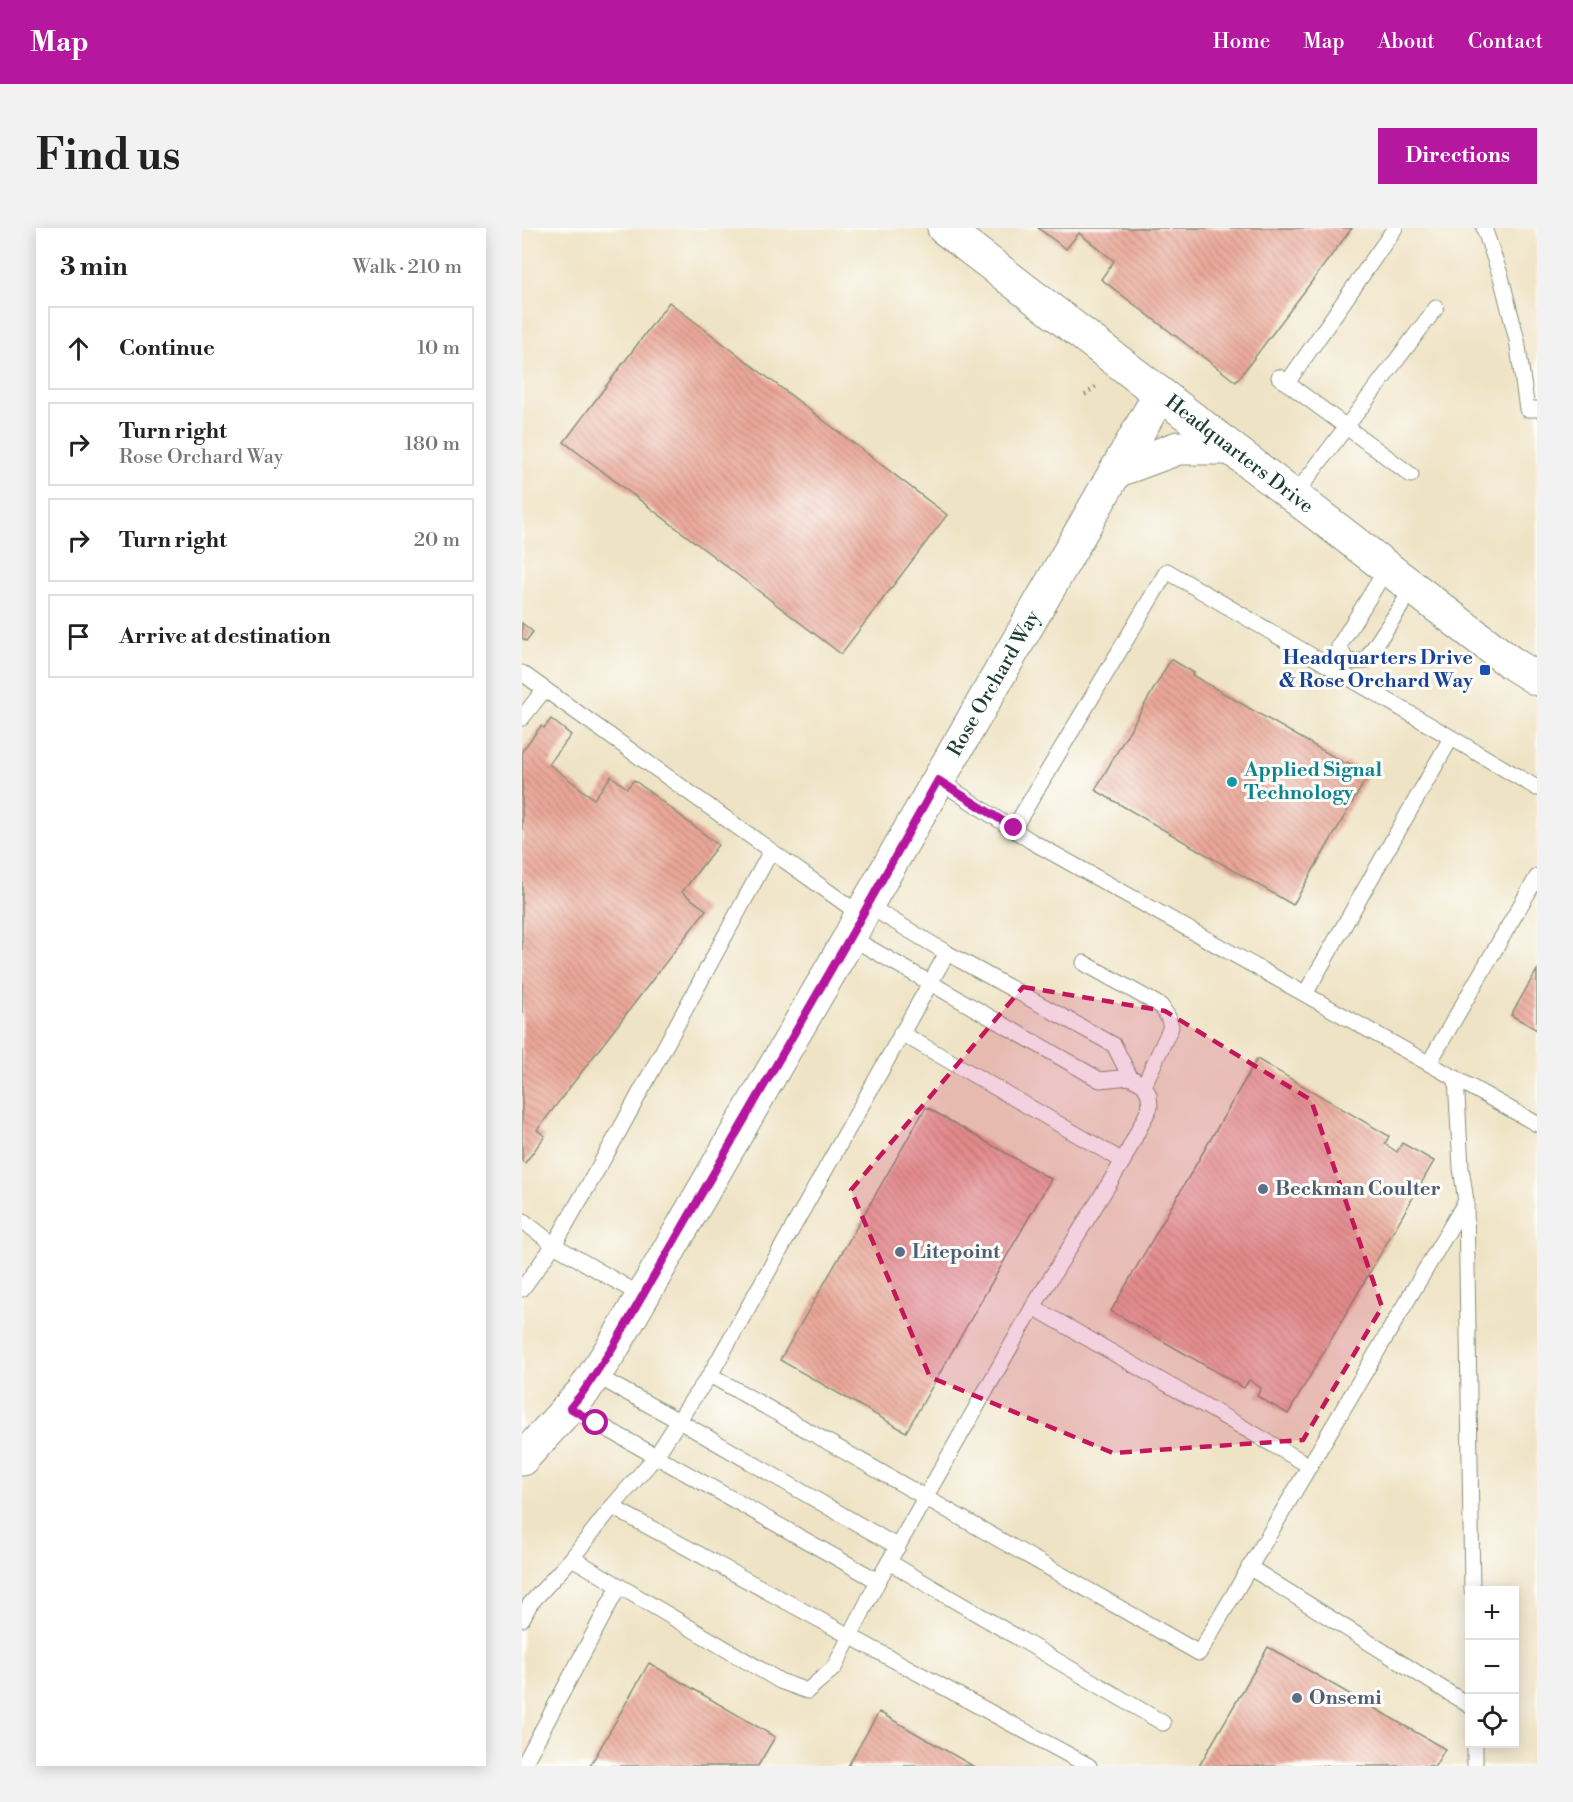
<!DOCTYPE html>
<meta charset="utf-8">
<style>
:root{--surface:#fff;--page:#f2f2f2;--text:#222;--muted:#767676;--line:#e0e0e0;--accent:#b5179e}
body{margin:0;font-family:"Libre Bodoni",serif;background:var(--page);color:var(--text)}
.controls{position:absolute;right:18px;bottom:18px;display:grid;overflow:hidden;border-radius:0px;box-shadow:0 3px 15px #0003}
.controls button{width:54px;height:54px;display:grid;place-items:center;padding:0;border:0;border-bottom:2px solid var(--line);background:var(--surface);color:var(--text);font:30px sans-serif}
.stop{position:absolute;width:18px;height:18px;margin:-14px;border:4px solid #b5179e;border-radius:50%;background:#fff}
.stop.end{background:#b5179e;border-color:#fff;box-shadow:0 2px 6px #0008}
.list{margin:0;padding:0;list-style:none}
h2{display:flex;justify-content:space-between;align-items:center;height:78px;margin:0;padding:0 24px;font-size:26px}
h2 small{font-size:20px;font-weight:400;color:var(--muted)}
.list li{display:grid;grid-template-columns:39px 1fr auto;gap:18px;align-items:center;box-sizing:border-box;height:84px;margin:0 12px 12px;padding:0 12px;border:2px solid var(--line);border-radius:0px}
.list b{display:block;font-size:22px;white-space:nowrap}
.list p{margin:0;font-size:20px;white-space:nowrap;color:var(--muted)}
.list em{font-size:20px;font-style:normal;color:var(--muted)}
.icon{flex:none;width:33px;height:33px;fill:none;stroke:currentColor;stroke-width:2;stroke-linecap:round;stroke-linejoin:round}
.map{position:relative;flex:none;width:1015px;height:1538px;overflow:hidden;border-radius:0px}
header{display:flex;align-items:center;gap:36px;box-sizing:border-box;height:84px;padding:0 30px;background:var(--accent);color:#fff}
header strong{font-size:28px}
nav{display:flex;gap:33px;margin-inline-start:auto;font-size:21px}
.intro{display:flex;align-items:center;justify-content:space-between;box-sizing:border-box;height:144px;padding:0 36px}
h1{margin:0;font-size:42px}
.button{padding:15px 27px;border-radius:0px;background:var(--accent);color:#fff;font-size:21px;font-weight:700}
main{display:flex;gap:36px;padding:0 36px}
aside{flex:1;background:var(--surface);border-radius:0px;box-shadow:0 3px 15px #0003}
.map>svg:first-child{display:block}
</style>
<header>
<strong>Map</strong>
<nav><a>Home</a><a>Map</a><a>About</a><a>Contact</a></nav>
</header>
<div class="intro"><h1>Find us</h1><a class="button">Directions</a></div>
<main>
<aside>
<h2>3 min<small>Walk · 210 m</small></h2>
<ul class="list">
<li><svg class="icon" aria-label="ahead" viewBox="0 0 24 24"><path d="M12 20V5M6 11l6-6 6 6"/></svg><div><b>Continue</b></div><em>10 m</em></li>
<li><svg class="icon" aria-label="right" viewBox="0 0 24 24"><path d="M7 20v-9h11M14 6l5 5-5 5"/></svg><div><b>Turn right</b><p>Rose Orchard Way</p></div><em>180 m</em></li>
<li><svg class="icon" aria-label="right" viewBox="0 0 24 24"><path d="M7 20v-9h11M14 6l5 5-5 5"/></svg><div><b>Turn right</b></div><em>20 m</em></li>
<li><svg class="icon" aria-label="arrive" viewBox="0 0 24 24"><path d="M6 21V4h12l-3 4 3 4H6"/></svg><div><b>Arrive at destination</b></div></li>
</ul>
</aside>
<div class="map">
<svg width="1015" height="1538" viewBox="0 0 1015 1538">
<defs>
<pattern id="building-back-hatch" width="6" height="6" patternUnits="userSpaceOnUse" patternTransform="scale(1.5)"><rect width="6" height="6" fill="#eba798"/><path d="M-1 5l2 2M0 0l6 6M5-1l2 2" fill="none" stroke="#be897d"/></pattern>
</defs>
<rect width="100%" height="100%" fill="#fdfcf7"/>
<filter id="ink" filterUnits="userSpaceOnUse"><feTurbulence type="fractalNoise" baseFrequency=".0167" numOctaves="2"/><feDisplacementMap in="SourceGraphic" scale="12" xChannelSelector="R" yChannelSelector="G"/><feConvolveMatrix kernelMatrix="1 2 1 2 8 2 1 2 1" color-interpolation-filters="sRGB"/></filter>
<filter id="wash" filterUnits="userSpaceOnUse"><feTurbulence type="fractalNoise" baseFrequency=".008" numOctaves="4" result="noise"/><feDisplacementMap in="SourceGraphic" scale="24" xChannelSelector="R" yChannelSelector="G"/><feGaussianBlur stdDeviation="1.35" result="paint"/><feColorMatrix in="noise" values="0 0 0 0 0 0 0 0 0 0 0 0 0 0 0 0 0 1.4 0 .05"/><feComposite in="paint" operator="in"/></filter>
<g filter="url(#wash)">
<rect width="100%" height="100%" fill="#efe3c5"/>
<g id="blocks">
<g fill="url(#building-back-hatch)">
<polygon points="516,0 830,0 714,154 579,51 592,33 557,5 544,21"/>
<polygon points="147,74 425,287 319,426 42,214"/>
<polygon points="0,395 11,404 4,413 0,410"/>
<polygon points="649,431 672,445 670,447 824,536 825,534 847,546 771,677 573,562"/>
<polygon points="29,491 49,507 27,536 72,571 89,548 105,560 112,552 196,617 160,664 184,682 15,902 23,908 3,935 0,933 0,523 19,498 22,500"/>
<polygon points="1015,742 1015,802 989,787"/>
<polygon points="735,831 867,908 863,916 875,924 880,915 912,933 766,1186 735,1168 739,1160 727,1152 722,1160 589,1083"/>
<polygon points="404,879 529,951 384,1204 258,1132"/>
<polygon points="746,1419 923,1521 913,1538 677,1538"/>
<polygon points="127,1435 253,1509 236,1538 68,1538"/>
<polygon points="357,1484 451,1538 326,1538"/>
</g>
</g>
</g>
<g filter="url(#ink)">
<use href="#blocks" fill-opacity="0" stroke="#87907c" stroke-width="1.5"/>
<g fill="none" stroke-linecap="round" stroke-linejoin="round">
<g stroke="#87907c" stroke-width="17">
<g id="service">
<polyline points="962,0 979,49 995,112 1005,181 1015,181"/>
<polyline points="757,149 889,247"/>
<polyline points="765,155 873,0"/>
<polyline points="772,268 914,80"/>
<polyline points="825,434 817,418 865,340"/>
<polyline points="825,434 843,433 891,360"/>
<polyline points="0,445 339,687"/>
<polyline points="0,490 22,462"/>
<polyline points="416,552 509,613 1015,896"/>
<polyline points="492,600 645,343 1015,560"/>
<polyline points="328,709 578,852 608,849 592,817 425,725 345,677"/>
<polyline points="562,735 639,778 646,789 649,799 622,857"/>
<polyline points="783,766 929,510"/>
<polyline points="379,805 601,933"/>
<polyline points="907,835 1015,649"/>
<polyline points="934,850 939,940 944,973 950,1362"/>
<polyline points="0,992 32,1017 120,1068"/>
<polyline points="0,1061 32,1017 94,909 249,623"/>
<polyline points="511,1079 788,1238"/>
<polyline points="73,1147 157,1193 376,1319"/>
<polyline points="188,1147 425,725"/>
<polyline points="48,1180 356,1353"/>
<polyline points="90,1279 134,1228 170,1172 188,1147 677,1425 944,973"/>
<polyline points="50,1330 258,1453 285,1463 312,1440 356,1353 511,1079 601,933 628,879 627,867 622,857 608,849"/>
<polyline points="367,1334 641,1495"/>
<polyline points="727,1339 948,1478"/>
<polyline points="0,1391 8,1376 50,1330 90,1279 567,1538"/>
<polyline points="953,1516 953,1538"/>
<polyline points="1,1538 97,1358"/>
</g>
</g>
<g stroke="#87907c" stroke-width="35">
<g id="tertiary">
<path id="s1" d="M 422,0 L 988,434 L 1015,451"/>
<polyline points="594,243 656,220 709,220"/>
<path id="s2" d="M 0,1231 L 61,1164 L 91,1119 L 328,709 L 339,687 L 638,166"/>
</g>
</g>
<polyline stroke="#87907c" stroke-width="4" stroke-dasharray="1.5 4.5" stroke-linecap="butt" points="563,167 577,156"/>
<use href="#service" stroke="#fff" stroke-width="15"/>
<use href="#tertiary" stroke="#fff" stroke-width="33"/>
</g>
</g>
<g fill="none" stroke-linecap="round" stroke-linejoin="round" filter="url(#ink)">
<polyline stroke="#b5179e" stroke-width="8" points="74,1195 48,1180 61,1164 91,1119 328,709 416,552 492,600"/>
</g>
<path fill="#c2185b" fill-opacity="0.2" stroke="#c2185b" stroke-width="4.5" stroke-dasharray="12 8" stroke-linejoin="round" d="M 501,759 L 643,783 L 789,872 L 860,1079 L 781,1212 L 591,1225 L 408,1149 L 329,962 Z"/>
<rect fill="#1a4fb4" stroke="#fdfcf7" stroke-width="2" x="957" y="436" width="12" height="12" rx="3"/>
<circle fill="#0f9aa8" stroke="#fdfcf7" stroke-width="2" cx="710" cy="554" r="6"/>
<g fill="#5c6f8a" stroke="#fdfcf7" stroke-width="2">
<circle cx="741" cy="961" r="6"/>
<circle cx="378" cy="1024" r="6"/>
<circle cx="775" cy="1470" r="6"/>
</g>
<g text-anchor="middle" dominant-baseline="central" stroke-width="6" stroke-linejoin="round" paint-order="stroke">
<g font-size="20" fill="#1f3d34" stroke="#fdfcf7">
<text stroke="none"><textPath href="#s1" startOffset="372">Headquarters Drive</textPath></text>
<text stroke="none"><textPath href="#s2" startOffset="910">Rose Orchard Way</textPath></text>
</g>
<g font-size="20" font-weight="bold" fill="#164399" stroke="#fdfcf7" text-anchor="end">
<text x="951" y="430">Headquarters Drive<tspan x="951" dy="23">&amp; Rose Orchard Way</tspan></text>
</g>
<g font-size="20" font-weight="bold" fill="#0d838f" stroke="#fdfcf7" text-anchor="start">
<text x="722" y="542">Applied Signal<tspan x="722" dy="23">Technology</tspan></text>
</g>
<g font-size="20" font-weight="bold" fill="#4e5e75" stroke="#fdfcf7" text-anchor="start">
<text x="753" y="961">Beckman Coulter</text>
<text x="390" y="1024">Litepoint</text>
<text x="787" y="1470">Onsemi</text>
</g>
</g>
</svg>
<div class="controls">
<button>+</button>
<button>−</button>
<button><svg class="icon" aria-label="locate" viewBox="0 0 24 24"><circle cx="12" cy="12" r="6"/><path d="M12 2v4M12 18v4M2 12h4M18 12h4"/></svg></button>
</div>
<div class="stop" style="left:74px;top:1195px"></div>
<div class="stop end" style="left:492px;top:600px"></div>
</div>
</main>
